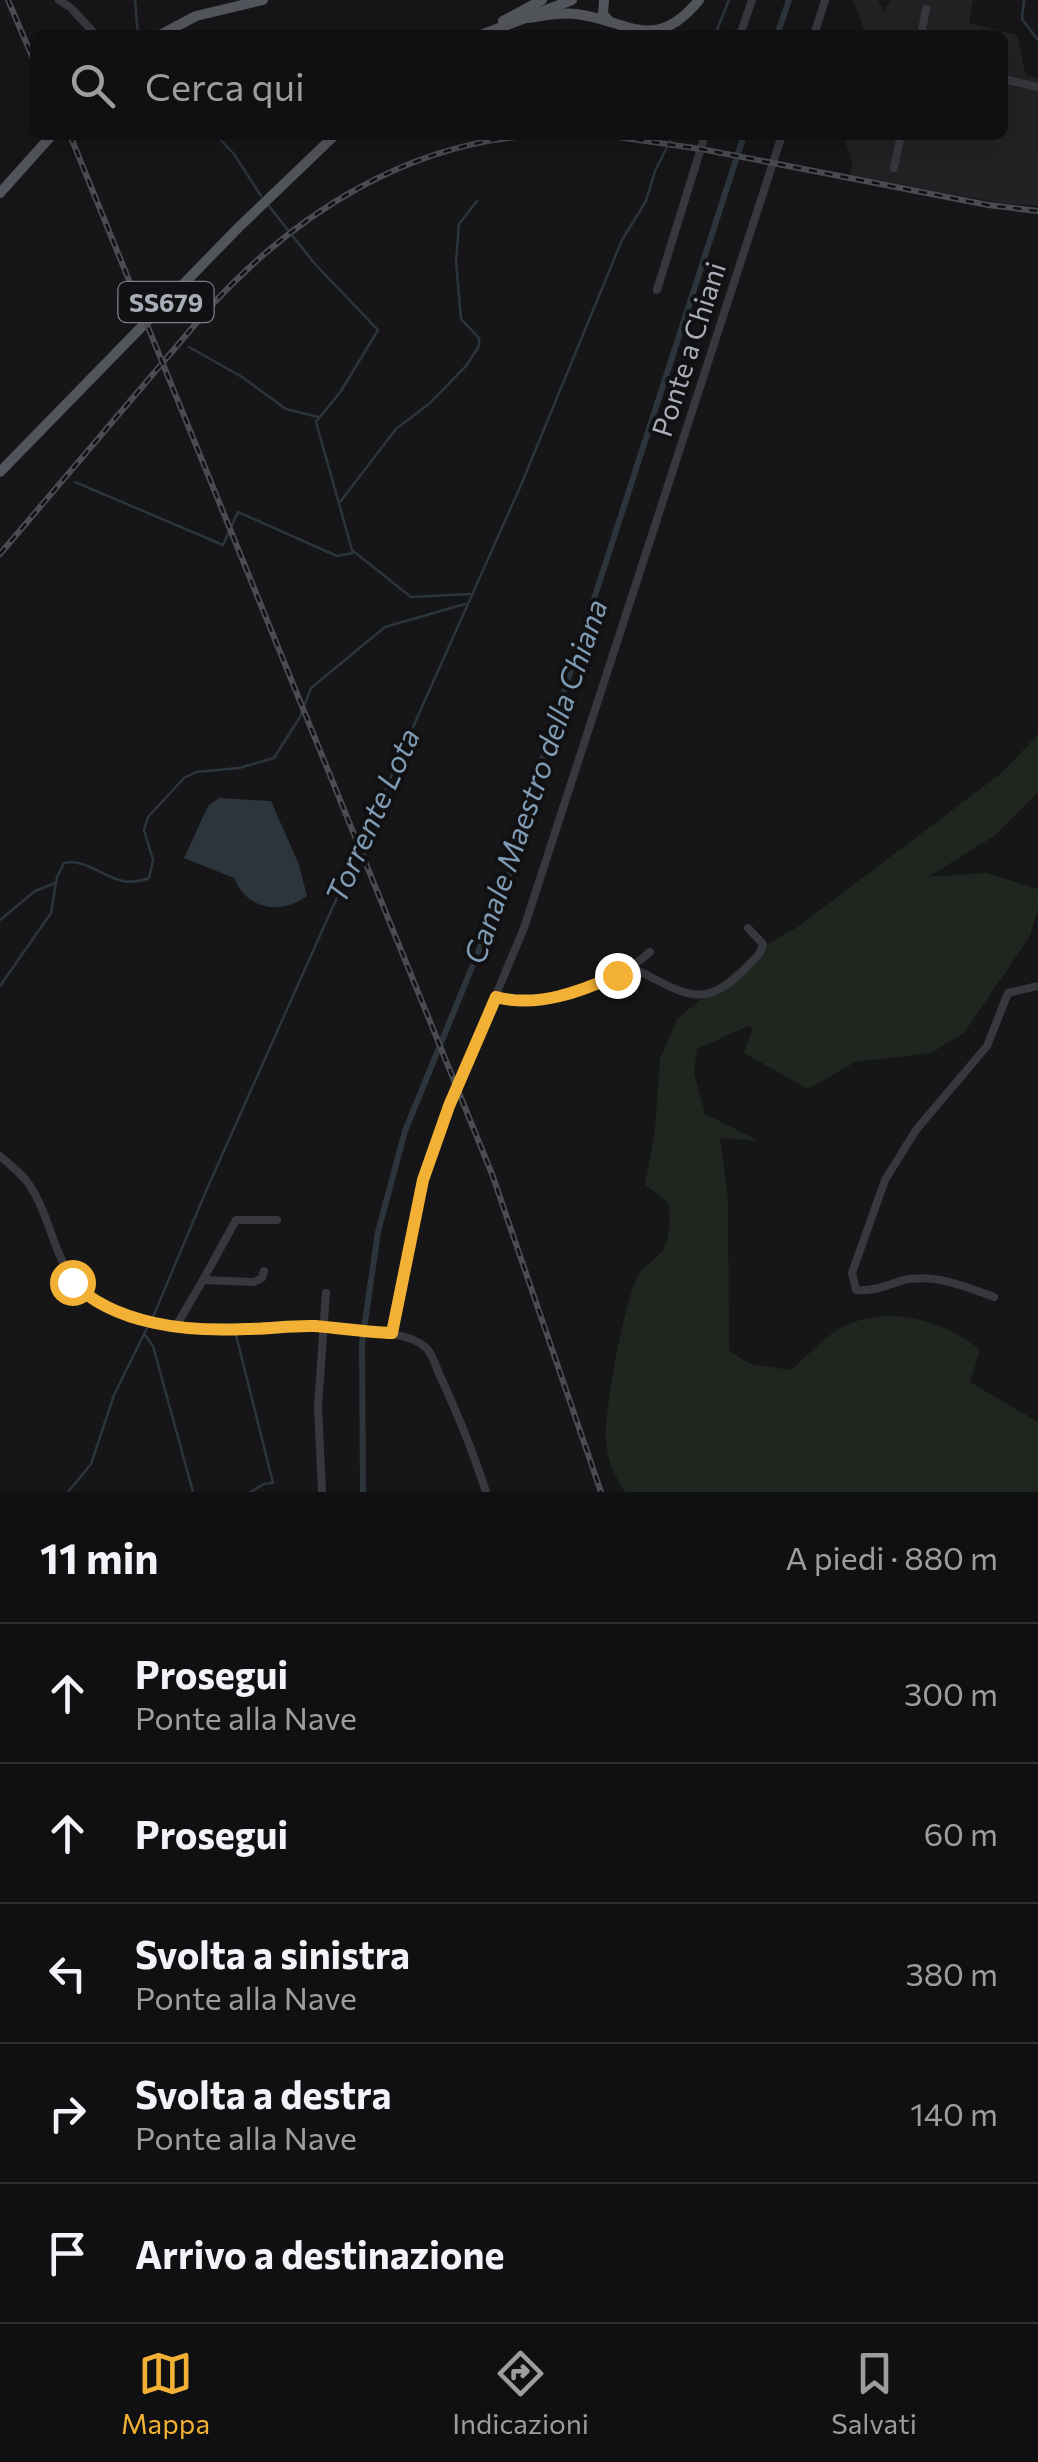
<!DOCTYPE html>
<html lang="it">
<meta charset="utf-8">
<style>
:root{--surface:#101012;--page:#19191b;--text:#f1f3f6;--muted:#9c9d9f;--line:#303032;--accent:#f2b134}
body{margin:0;font-family:Commissioner,sans-serif;background:var(--page);color:var(--text)}
.stop{position:absolute;width:30px;height:30px;margin:-22px;border:8px solid #f2b134;border-radius:50%;background:#fff}
.stop.end{background:#f2b134;border-color:#fff;box-shadow:0 2px 10px #0008}
.list{margin:0;padding:0;list-style:none}
h2{display:flex;justify-content:space-between;align-items:center;height:130px;margin:0;padding:0 40px;font-size:42px}
h2 small{font-size:32px;font-weight:400;color:var(--muted)}
.list li{display:grid;grid-template-columns:65px 1fr auto;gap:30px;align-items:center;box-sizing:border-box;height:140px;padding:0 40px;border-top:2px solid var(--line)}
.list b{display:block;font-size:38px;white-space:nowrap}
.list p{margin:0;font-size:32px;white-space:nowrap;color:var(--muted)}
.list em{font-size:32px;font-style:normal;color:var(--muted)}
.icon{flex:none;width:55px;height:55px;fill:none;stroke:currentColor;stroke-width:2;stroke-linecap:round;stroke-linejoin:round}
.map{position:relative;flex:none;width:1038px;height:1492px;overflow:hidden}
.search{position:absolute;background:var(--surface);box-shadow:0 10px 40px #0002;left:30px;right:30px;top:30px;height:110px;display:flex;align-items:center;gap:25px;box-sizing:border-box;padding:0 35px;border-radius:15px;color:var(--muted);font-size:38px}
.sheet{height:830px;background:var(--surface)}
nav{display:flex;justify-content:space-around;align-items:center;box-sizing:border-box;height:140px;border-top:2px solid var(--line);background:var(--surface);font-size:28px;color:var(--muted)}
nav a{display:grid;justify-items:center;gap:5px}
nav .on{color:var(--accent)}
.map>svg:first-child{display:block}
</style>
<div class="map">
<svg width="1038" height="1492" viewBox="0 0 1038 1492">
<rect width="100%" height="100%" fill="#161618"/>
<polygon fill="#222225" points="853,0 878,0 883,11 891,0 973,0 969,23 1017,35 1026,76 1038,78 1038,206 1001,203 850,175 852,163 843,135 1003,135 1003,35 866,35"/>
<path fill="#1e261f" d="M 1038,735 L 1038,792 L 994,836 L 928,877 L 986,873 L 1038,889 L 1038,908 L 1030,936 L 964,1033 L 931,1053 L 855,1062 L 808,1089 L 744,1053 L 753,1027 L 748,1026 L 697,1049 L 694,1073 L 705,1114 L 759,1141 L 720,1138 L 728,1199 L 729,1350 L 750,1364 L 791,1370 C 808,1356 827,1333 847,1325 C 890,1305 945,1321 980,1350 L 970,1382 L 1038,1422 L 1038,1492 L 626,1492 C 615,1478 608,1461 606,1442 C 604,1411 624,1303 638,1276 C 644,1265 659,1258 664,1248 C 670,1236 670,1214 668,1202 L 645,1185 L 655,1129 L 660,1059 L 677,1019 L 768,944 L 796,928 L 1000,774 Z"/>
<path fill="#2c353c" d="M 219,798 L 271,801 L 299,865 L 307,896 C 279,916 247,909 234,878 L 184,858 L 208,806 Z"/>
<g fill="none" stroke-linecap="round" stroke-linejoin="round">
<g stroke="#2c353c" stroke-width="2.5">
<polyline points="135,0 138,35"/>
<polyline points="1024,0 1022,19 1038,40"/>
<polyline points="715,35 729,0"/>
<polyline points="216,135 234,154 261,196"/>
<polyline points="268,205 315,264 378,330 341,391 316,422 352,550 411,597 470,594"/>
<polyline points="189,347 242,377 286,409 318,417"/>
<polyline points="75,482 223,545 238,512 337,556 353,553"/>
<polyline points="340,502 396,429 430,403 466,366 479,346 479,338 461,319 456,262 459,224 477,201"/>
<polyline points="0,920 35,891 55,883"/>
<path d="M 0,986 L 51,913 L 57,877 L 64,863 C 95,857 111,893 149,878 L 153,860 L 144,830 L 148,817 L 184,778 L 196,772 L 239,768 L 274,758 L 300,717 L 311,688 L 385,627 L 465,604"/>
<polyline points="153,1317 206,1191 521,485 622,240 646,201 655,171 673,135"/>
<polyline points="235,1331 273,1483 264,1484 250,1492"/>
<polyline points="145,1335 153,1346 193,1492"/>
<polyline points="68,1492 91,1464 114,1395 149,1324"/>
</g>
<g stroke="#2c353c" stroke-width="6">
<polyline points="777,35 789,0"/>
<polyline points="363,1492 362,1343 378,1232 405,1131 508,879 539,769 744,135"/>
</g>
<g stroke="#37383d" stroke-width="8">
<polyline points="59,0 71,8 96,35"/>
<polyline points="740,35 752,0"/>
<polyline points="814,35 825,0"/>
<polyline points="921,35 926,9"/>
<polyline points="1003,79 1038,87"/>
<polyline points="894,168 901,135"/>
<polyline points="657,290 705,135"/>
<path d="M 632,968 C 680,989 700,1015 745,969 C 753,959 760,957 763,944 L 748,928"/>
<path d="M 496,997 C 547,1012 613,985 650,952"/>
<path d="M 0,1156 C 9,1164 21,1173 28,1183 C 58,1226 52,1282 107,1307 C 128,1318 157,1324 181,1327 C 229,1332 401,1315 428,1350 C 434,1358 437,1370 441,1378 C 458,1415 474,1454 486,1492"/>
<polyline points="203,1280 236,1220 277,1220"/>
<path d="M 994,1297 C 967,1287 939,1275 909,1279 C 889,1283 877,1292 856,1290 L 852,1273 L 885,1180 L 916,1130 L 987,1046 L 1008,993 L 1038,986"/>
<polyline points="176,1326 203,1280 254,1282 262,1278 264,1271"/>
<polyline points="392,1333 423,1180 449,1106 524,928 782,135"/>
<polyline points="322,1492 318,1407 326,1293"/>
</g>
<g stroke="#53555c" stroke-width="10">
<polyline points="604,0 603,14 610,22"/>
<path d="M 528,18 C 543,16 560,12 576,14 C 628,20 654,55 699,0"/>
<polyline points="503,21 542,0"/>
<polyline points="160,35 196,16 263,0"/>
<polyline points="481,35 572,0"/>
<polyline points="0,193 52,135"/>
<polyline points="0,472 239,227 335,135"/>
</g>
<g stroke="#4a4c52" stroke-width="6">
<g id="rail">
<polyline points="8,0 35,63"/>
<polyline points="70,135 492,1174 601,1492"/>
<polyline points="604,135 701,149 988,205 1038,211"/>
<path d="M 0,554 L 210,307 C 297,212 413,139 545,135"/>
</g>
</g>
<use href="#rail" stroke="#111113" stroke-width="2.5" stroke-dasharray="8" stroke-linecap="butt"/>
</g>
<g fill="none" stroke-linecap="round" stroke-linejoin="round">
<path stroke="#f2b134" stroke-width="12" d="M 72,1282 C 115,1325 188,1332 246,1329 C 269,1329 293,1325 315,1326 C 340,1328 366,1332 392,1333 L 423,1180 L 449,1106 L 496,997 C 537,1008 580,992 617,975"/>
</g>
<g text-anchor="middle" dominant-baseline="central" stroke-width="8" stroke-linejoin="round" paint-order="stroke">
<rect fill="#111113" stroke="#7b7e86" stroke-width="2.5" x="118.5" y="282" width="95" height="40" rx="8"/>
<g font-size="25" font-weight="bold" fill="#a8adb8">
<text x="166" y="302">SS679</text>
</g>
<g font-size="28" fill="#a8adb8" stroke="#111113">
<text transform="translate(688 349) rotate(-72)">Ponte a Chiani</text>
</g>
<g font-size="30" font-style="italic" fill="#7f9bb3" stroke="#111113">
<text transform="translate(534 781) rotate(-71)">Canale Maestro della Chiana</text>
<text transform="translate(371 815) rotate(-66)">Torrente Lota</text>
</g>
</g>
</svg>
<div class="stop" style="left:72px;top:1282px"></div>
<div class="stop end" style="left:617px;top:975px"></div>
<div class="search"><svg class="icon" aria-label="search" viewBox="0 0 24 24"><circle cx="10" cy="10" r="6"/><path d="M15 15l6 6"/></svg>Cerca qui</div>
</div>
<section class="sheet">
<h2>11 min<small>A piedi · 880 m</small></h2>
<ul class="list">
<li><svg class="icon" aria-label="ahead" viewBox="0 0 24 24"><path d="M12 20V5M6 11l6-6 6 6"/></svg><div><b>Prosegui</b><p>Ponte alla Nave</p></div><em>300 m</em></li>
<li><svg class="icon" aria-label="ahead" viewBox="0 0 24 24"><path d="M12 20V5M6 11l6-6 6 6"/></svg><div><b>Prosegui</b></div><em>60 m</em></li>
<li><svg class="icon" aria-label="left" viewBox="0 0 24 24"><path d="M17 20v-9H6M10 6l-5 5 5 5"/></svg><div><b>Svolta a sinistra</b><p>Ponte alla Nave</p></div><em>380 m</em></li>
<li><svg class="icon" aria-label="right" viewBox="0 0 24 24"><path d="M7 20v-9h11M14 6l5 5-5 5"/></svg><div><b>Svolta a destra</b><p>Ponte alla Nave</p></div><em>140 m</em></li>
<li><svg class="icon" aria-label="arrive" viewBox="0 0 24 24"><path d="M6 21V4h12l-3 4 3 4H6"/></svg><div><b>Arrivo a destinazione</b></div></li>
</ul>
</section>
<nav>
<a class="on"><svg class="icon" aria-label="map" viewBox="0 0 24 24"><path d="M3 6l6-2 6 2 6-2v14l-6 2-6-2-6 2zM9 4v14M15 6v14"/></svg>Mappa</a>
<a><svg class="icon" aria-label="directions" viewBox="0 0 24 24"><path d="M12 3l9 9-9 9-9-9zM9 14v-3h6M13 9l2 2-2 2"/></svg>Indicazioni</a>
<a><svg class="icon" aria-label="saved" viewBox="0 0 24 24"><path d="M7 4h10v16l-5-4-5 4z"/></svg>Salvati</a>
</nav>
